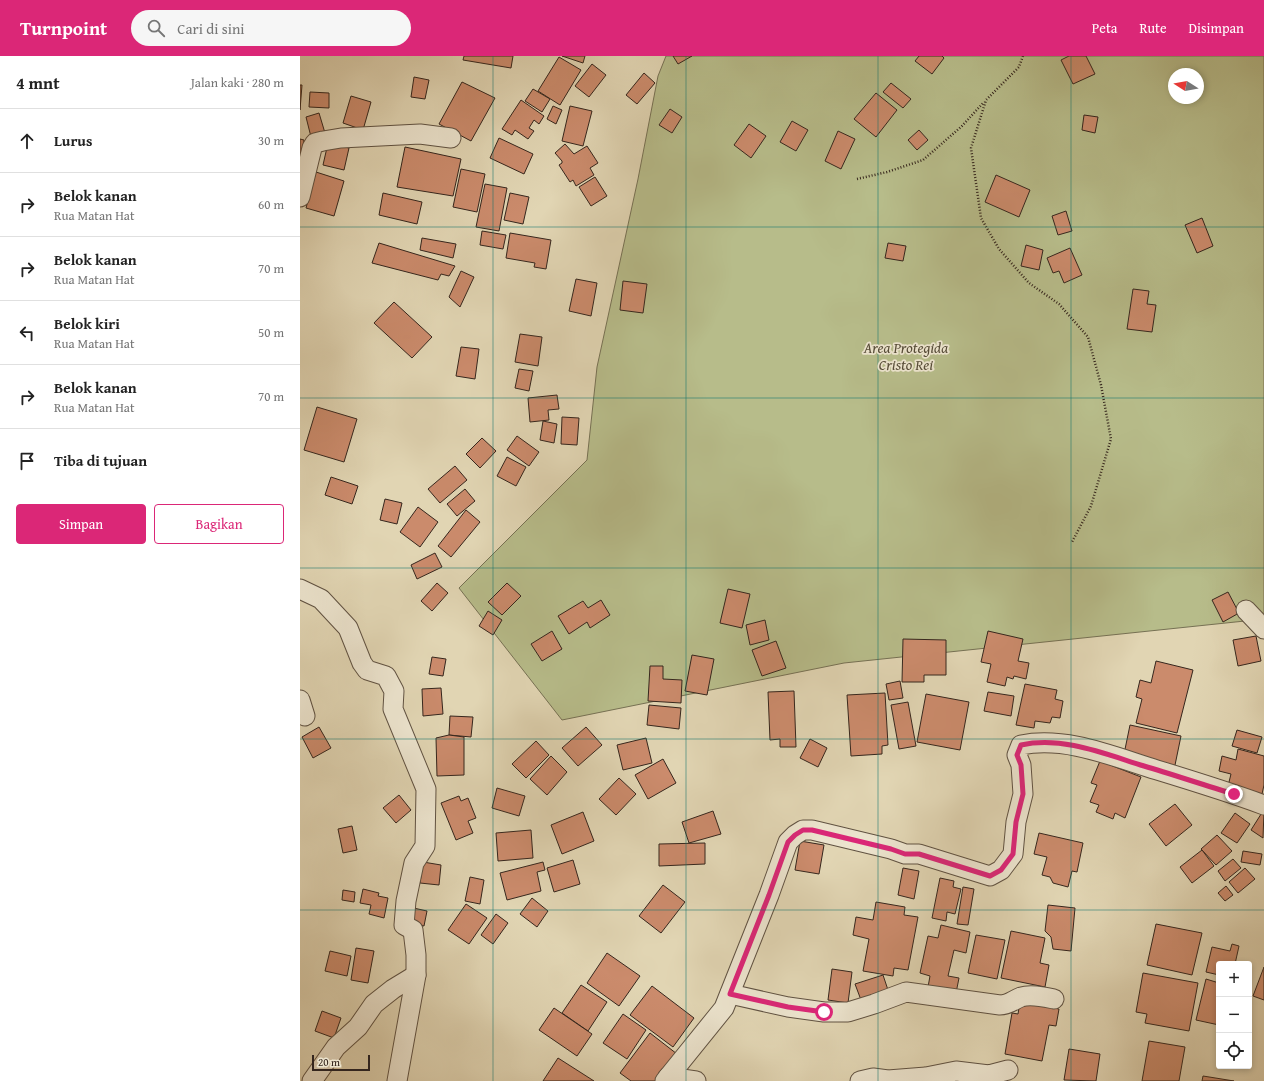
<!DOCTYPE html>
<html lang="id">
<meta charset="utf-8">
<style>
:root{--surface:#fff;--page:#f6f6f6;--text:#222;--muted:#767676;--line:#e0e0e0;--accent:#db2777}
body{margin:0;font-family:"Gentium Book Plus",serif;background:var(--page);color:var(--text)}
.controls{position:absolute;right:12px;bottom:12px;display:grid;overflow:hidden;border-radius:4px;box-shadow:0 2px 6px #0003}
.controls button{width:36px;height:36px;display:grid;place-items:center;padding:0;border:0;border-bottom:1px solid var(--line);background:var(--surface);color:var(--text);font:20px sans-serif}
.compass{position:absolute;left:868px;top:12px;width:36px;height:36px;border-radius:50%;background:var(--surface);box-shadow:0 2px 6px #0003;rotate:281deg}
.scale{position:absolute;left:12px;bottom:10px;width:58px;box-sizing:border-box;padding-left:4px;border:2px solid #35261d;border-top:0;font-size:11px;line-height:14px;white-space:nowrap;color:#35261d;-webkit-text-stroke:3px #ece4ce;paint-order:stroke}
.stop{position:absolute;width:12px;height:12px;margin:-9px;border:3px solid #db2777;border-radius:50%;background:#fff}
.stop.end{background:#db2777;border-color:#fff;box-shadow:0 1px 4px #0008}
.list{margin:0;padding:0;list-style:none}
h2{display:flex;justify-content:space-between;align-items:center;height:52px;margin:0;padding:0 16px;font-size:17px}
h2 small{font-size:13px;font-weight:400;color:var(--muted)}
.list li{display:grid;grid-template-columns:26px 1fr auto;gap:12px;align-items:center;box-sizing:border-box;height:64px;padding:0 16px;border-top:1px solid var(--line)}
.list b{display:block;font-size:15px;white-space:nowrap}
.list p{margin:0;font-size:13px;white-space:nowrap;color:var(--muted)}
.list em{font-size:13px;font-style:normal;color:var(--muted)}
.actions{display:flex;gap:8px;padding:12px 16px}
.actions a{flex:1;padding:9px 0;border:1px solid var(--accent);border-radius:4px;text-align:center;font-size:14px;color:var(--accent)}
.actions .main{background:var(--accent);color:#fff}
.icon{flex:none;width:22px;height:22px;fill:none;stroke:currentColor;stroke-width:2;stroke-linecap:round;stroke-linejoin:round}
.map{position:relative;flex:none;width:964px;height:1025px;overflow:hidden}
header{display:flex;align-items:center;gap:24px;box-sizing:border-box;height:56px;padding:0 20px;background:var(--accent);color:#fff}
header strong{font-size:19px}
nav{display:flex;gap:22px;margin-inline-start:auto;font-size:14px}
.search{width:280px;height:36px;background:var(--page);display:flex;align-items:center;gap:10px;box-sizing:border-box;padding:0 14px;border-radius:22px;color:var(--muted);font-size:15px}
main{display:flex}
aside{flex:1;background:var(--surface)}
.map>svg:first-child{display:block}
</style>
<header>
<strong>Turnpoint</strong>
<div class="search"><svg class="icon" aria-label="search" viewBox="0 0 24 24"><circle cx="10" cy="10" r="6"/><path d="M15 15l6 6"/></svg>Cari di sini</div>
<nav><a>Peta</a><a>Rute</a><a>Disimpan</a></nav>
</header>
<main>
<aside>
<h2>4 mnt<small>Jalan kaki · 280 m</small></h2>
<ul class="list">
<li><svg class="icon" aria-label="ahead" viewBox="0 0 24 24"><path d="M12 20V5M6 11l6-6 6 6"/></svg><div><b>Lurus</b></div><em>30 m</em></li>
<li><svg class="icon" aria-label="right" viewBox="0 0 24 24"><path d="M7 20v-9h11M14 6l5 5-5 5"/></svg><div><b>Belok kanan</b><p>Rua Matan Hat</p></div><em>60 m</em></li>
<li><svg class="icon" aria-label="right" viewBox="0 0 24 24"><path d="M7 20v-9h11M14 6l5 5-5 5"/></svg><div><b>Belok kanan</b><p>Rua Matan Hat</p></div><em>70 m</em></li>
<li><svg class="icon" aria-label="left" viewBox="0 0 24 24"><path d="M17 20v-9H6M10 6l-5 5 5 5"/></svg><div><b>Belok kiri</b><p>Rua Matan Hat</p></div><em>50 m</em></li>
<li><svg class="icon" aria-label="right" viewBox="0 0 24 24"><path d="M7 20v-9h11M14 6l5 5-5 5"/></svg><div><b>Belok kanan</b><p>Rua Matan Hat</p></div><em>70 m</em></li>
<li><svg class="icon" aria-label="arrive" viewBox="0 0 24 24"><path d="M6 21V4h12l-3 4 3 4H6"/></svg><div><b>Tiba di tujuan</b></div></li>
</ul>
<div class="actions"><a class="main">Simpan</a><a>Bagikan</a></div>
</aside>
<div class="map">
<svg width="964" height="1025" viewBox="0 0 964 1025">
<rect width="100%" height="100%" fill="#e1d5b3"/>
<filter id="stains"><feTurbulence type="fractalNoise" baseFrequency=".005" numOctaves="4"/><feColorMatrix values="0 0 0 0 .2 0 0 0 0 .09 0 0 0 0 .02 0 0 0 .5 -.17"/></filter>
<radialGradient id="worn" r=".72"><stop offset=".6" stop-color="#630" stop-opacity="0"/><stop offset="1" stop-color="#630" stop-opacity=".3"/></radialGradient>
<path fill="#b7bc8a" stroke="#767154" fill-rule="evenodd" d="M 366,0 L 964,0 L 964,563 L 544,607 L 262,664 L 159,532 L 287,404 L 297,311 L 338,123 L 358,20 ZM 874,18 L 898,18 L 898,42 L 874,42 Z"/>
<g fill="#cb8b6c" stroke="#35261d">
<polygon points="164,0 213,0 211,12 163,4"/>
<polygon points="262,0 285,0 283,7"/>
<polygon points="373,0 392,0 378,8"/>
<polygon points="619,0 642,0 644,2 632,18 615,5"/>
<polygon points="769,0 786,0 795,18 773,28 761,4"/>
<polygon points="259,1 281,14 260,49 238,35"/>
<polygon points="292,8 306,19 289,41 275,30"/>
<polygon points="344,17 355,27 337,48 326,39"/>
<polygon points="114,21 129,24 125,43 111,41"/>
<polygon points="162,26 195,42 171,85 139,68"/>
<polygon points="591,27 611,43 603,52 583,36"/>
<polygon points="0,29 2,29 0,54"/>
<polygon points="233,33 250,43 242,56 225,45"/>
<polygon points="10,36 29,37 29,52 9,51"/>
<polygon points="576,37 597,54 576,81 554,63"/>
<polygon points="51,40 71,46 63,74 43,67"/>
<polygon points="221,44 244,60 239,68 234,64 229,72 234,75 228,83 215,74 212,79 202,73"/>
<polygon points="253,50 262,54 256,68 247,63"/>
<polygon points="270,50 292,55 283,90 262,85"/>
<polygon points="370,53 382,61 372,77 359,69"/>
<polygon points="19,57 25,77 11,81 6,61"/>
<polygon points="784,59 798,61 795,77 782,74"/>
<polygon points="492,65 508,74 496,95 480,86"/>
<polygon points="449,68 466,80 451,102 434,89"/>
<polygon points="619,74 628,84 617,94 608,84"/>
<polygon points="538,75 555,83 541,113 525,105"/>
<polygon points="199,82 233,98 224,118 190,102"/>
<polygon points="0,83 4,84 2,104 0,104"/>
<polygon points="28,87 49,92 44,114 23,109"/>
<polygon points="265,88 274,98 287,90 298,107 290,112 294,119 276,130 273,124 270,126 259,109 262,107 262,105 255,97"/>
<polygon points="105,91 161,103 153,140 97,131"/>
<polygon points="161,113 185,118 177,156 153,151"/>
<polygon points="16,116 44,125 34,160 6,152"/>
<polygon points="696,119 730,134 719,161 685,146"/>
<polygon points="295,121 307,140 291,150 279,131"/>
<polygon points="185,128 207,132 199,175 176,171"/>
<polygon points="83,137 122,146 117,168 79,159"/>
<polygon points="210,137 229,141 223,168 204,164"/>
<polygon points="766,155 772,175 758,179 752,160"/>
<polygon points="902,162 913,190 897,197 885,169"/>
<polygon points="182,175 206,179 203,193 180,189"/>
<polygon points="210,177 251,184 246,213 234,211 235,207 206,202"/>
<polygon points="122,182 156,188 153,202 120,194"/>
<polygon points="79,187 155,210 149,220 141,218 138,224 72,207"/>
<polygon points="588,187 606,190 603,205 585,202"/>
<polygon points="726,189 743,194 739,214 721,210"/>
<polygon points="770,192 782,219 764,227 759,215 753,217 747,202"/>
<polygon points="161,215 174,221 160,251 149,241"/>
<polygon points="276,223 297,227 291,260 269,255"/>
<polygon points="323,225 347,228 343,257 320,254"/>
<polygon points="833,233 849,235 847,248 856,249 852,276 827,273"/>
<polygon points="94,246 132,281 112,302 74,267"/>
<polygon points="220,278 242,281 238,310 215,306"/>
<polygon points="161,291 179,293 175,323 156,320"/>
<polygon points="219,313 233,315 229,335 215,332"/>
<polygon points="257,339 259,353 248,354 249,364 230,366 228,342"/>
<polygon points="17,351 57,363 44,406 4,394"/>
<polygon points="262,361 279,362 277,389 261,388"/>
<polygon points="243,365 257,368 254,387 240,384"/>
<polygon points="217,380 239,396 229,410 207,394"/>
<polygon points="182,382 196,395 180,412 166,398"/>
<polygon points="207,401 226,411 216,430 197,420"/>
<polygon points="155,410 167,424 140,447 128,433"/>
<polygon points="31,421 58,430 52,448 25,439"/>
<polygon points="165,433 175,445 157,460 147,448"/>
<polygon points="85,443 102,447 97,468 80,464"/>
<polygon points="118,451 138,466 120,491 100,476"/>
<polygon points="166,454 180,466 151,501 138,490"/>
<polygon points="135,497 142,511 117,523 111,509"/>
<polygon points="137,527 148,537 132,555 121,545"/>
<polygon points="207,527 221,540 202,559 188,546"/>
<polygon points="428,533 450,538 442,572 420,567"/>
<polygon points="928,536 939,557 923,566 912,544"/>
<polygon points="301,544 310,559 290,572 287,566 269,578 258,560 283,545 288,552"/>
<polygon points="188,555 202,564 193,579 179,570"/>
<polygon points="465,564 469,584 450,589 446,569"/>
<polygon points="252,575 262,593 242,605 231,588"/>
<polygon points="688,575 723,583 718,605 729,607 726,623 714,620 713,623 707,621 705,630 687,626 691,608 681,606"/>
<polygon points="956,580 961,605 938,610 933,584"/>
<polygon points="603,583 646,584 646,619 624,619 624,626 602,626"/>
<polygon points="476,585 486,612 462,620 452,594"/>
<polygon points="392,599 414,603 407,639 385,635"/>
<polygon points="132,601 146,603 143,620 129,618"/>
<polygon points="856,605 893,614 877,677 836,667 842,643 836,641 840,624 851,627"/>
<polygon points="350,610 363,610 363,623 382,624 381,647 348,645"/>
<polygon points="600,625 603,642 589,644 586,628"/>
<polygon points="725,628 757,634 755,643 763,645 760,662 752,661 750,667 735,665 734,672 716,669"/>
<polygon points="141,632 143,658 123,660 122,633"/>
<polygon points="494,635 496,691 480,691 480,683 470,684 468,636"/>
<polygon points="688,636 714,640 711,660 684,655"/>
<polygon points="585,637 588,689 582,690 582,698 551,700 547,639"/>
<polygon points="626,638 669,646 660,694 617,686"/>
<polygon points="608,646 616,690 599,693 591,649"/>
<polygon points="349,649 381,652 379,673 347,669"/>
<polygon points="150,660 173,661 171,681 149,679"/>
<polygon points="830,669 881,680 874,714 823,703"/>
<polygon points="19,671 31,692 13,702 2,681"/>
<polygon points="286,671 302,689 278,710 262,692"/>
<polygon points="937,674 962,681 957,697 932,690"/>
<polygon points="149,679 164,681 164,719 137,720 136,682"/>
<polygon points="346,682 352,707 323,714 317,689"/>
<polygon points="510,683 527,692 518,711 500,702"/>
<polygon points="236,685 249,699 226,722 212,708"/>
<polygon points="938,693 964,700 964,729 962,738 928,730 931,718 919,715 922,700 936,704"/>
<polygon points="251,700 267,716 247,739 230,723"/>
<polygon points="363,703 376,727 348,743 335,719"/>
<polygon points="800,705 841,721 825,762 815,757 813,763 796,756 799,749 790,746 797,729 791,727"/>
<polygon points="319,722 336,738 316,759 299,743"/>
<polygon points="197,732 225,740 219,760 192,752"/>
<polygon points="99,739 111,754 96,767 83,752"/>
<polygon points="159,740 161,745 168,742 176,762 168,765 173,777 156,784 141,747"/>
<polygon points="875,748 892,769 866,790 849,768"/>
<polygon points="413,755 421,778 389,787 382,766"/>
<polygon points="963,755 964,755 963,782 951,774"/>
<polygon points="283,756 294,785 262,798 251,769"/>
<polygon points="935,757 950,768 937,787 921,777"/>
<polygon points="52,770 57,794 43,797 38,773"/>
<polygon points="231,774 233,802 198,805 196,777"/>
<polygon points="739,777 783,787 777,816 772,815 768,831 753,827 750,821 742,819 747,801 734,798"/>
<polygon points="917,779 932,795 916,809 901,793"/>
<polygon points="500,785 524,789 519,818 495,814"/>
<polygon points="405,787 405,808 359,810 359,788"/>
<polygon points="902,794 914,810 892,827 880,811"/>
<polygon points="943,795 962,798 960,809 941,806"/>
<polygon points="933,803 941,812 925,825 918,815"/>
<polygon points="273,804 280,828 254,836 247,812"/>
<polygon points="123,806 141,809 139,829 120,827"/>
<polygon points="243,806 245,814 237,816 241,835 207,844 200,817"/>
<polygon points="603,812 619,815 614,843 598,839"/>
<polygon points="945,812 955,823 938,837 929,826"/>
<polygon points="170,821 184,824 180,848 165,845"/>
<polygon points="640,822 654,825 653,831 661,833 655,858 647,856 646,865 632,862"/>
<polygon points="363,829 385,846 361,877 339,860"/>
<polygon points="926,830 933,839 925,845 918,837"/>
<polygon points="663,831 674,833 668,869 657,868"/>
<polygon points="63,833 79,837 78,840 88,842 84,862 69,858 71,849 60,847"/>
<polygon points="43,834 55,836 54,846 42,844"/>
<polygon points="232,842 248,855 237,871 220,858"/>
<polygon points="576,846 605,851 604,859 618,861 608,914 594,912 593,920 563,915 569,883 553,879 556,861 573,864"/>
<polygon points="166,848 187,862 169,888 148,874"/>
<polygon points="748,849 775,852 771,895 753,893 751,881 745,875"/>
<polygon points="109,851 127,855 124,870 106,866"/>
<polygon points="196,858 208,867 193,888 181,879"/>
<polygon points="856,868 902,877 892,919 847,909"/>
<polygon points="641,869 670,876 666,897 654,894 648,920 659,922 656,937 628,931 630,920 620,917 628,880 638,882"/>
<polygon points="711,875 745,882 740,907 749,909 745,931 701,922"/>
<polygon points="676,879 705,884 697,923 668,917"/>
<polygon points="932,888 939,890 935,908 919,908 919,919 906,916 912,891 930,895"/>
<polygon points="56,892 74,895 68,927 51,924"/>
<polygon points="30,895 51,900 47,920 25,915"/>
<polygon points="307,897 340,920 319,950 287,927"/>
<polygon points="964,911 964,944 953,940"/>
<polygon points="532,913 552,916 548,947 528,944"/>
<polygon points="843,917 898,927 889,975 845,967 847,958 836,956"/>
<polygon points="583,919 588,934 561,944 555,928"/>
<polygon points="906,923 919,927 919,969 896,964"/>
<polygon points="281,929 307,946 288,975 262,957"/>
<polygon points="352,930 394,962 373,991 330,959"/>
<polygon points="720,946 759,953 756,970 749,969 742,1005 705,998 712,957 718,958"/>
<polygon points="254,952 292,978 277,1000 239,974"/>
<polygon points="22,955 41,962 34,982 15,975"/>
<polygon points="323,958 346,974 327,1003 303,987"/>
<polygon points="350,977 377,998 357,1025 331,1025 320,1017"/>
<polygon points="849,985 885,991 879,1025 842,1025"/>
<polygon points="769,993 800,998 796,1025 764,1024"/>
<polygon points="258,1002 294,1025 243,1025"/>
<polygon points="903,1020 934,1025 902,1025"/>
</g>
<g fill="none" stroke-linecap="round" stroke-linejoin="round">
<g stroke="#605242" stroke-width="21">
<g id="minor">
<polyline points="0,141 12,92 15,87 23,85 41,82 120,78 151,82"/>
<polyline points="0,533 21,543 48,572 62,607 67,614 86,620 94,635 93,653 126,733 125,790 114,807 106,845 104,869 113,874 116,899 116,919 97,1025"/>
<polyline points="946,554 964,573"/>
<polyline points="0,644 5,660"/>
<path d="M 430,938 L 488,951 L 524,956 L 548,956 L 574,948 L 606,936 L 700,949 C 709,949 713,944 721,941 C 731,938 744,941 754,943"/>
<polyline points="368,1021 396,1025"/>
<polyline points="12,1025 36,991 58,971 74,948 93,933 116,919"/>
<path d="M 365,1025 L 424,952 L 469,839 L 488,786 L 495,779 L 503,774 L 512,774 L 591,793 L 605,798 L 619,798 L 690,820 L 701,814 L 713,798 L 716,766 L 723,738 L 721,709 L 717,699 L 721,689 C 767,680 814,701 857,714 C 893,725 929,736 964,749"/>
<polyline points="560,1025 573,1022 588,1024 626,1021 656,1015 689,1019 708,1014"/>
</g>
</g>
<g stroke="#35261d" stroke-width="2.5" stroke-dasharray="1 2" stroke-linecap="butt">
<polyline points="723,0 719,11 686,44 671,92 681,162 699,193 729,227 759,248 788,281 801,329 811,383 791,450 772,486"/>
<polyline points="557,123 587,116 623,104 662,70 684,46"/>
</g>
<use href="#minor" stroke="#ece4ce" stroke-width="19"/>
</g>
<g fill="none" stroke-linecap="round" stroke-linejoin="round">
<path stroke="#db2777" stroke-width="5" d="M 524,956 L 488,951 L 430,938 L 469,839 L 488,786 L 495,779 L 503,774 L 512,774 L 591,793 L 605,798 L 619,798 L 690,820 L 701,814 L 713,798 L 716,766 L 723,738 L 721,709 L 717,699 L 721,689 C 763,680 805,698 844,710 C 874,719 904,729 934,738"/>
</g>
<path fill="none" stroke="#0f766e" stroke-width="1" stroke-opacity="0.55" d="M 193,0 L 193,1025M 386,0 L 386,1025M 578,0 L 578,1025M 771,0 L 771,1025M 0,171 L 964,171M 0,342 L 964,342M 0,512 L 964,512M 0,683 L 964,683M 0,854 L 964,854"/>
<g text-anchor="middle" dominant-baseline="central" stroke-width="3.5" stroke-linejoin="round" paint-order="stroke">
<g font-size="15" font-style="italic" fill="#564c38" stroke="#ece4ce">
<text x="606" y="291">Area Protegida<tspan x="606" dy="17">Cristo Rei</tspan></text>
</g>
</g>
<rect width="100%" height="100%" filter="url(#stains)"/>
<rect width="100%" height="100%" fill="url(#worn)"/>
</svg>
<div class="controls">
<button>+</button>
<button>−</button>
<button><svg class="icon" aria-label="locate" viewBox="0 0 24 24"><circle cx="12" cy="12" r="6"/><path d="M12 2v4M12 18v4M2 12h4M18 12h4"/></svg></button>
</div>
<svg class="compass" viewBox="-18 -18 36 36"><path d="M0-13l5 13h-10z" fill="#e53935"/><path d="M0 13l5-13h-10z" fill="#767676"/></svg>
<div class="scale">20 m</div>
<div class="stop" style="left:524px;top:956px"></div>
<div class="stop end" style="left:934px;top:738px"></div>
</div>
</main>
